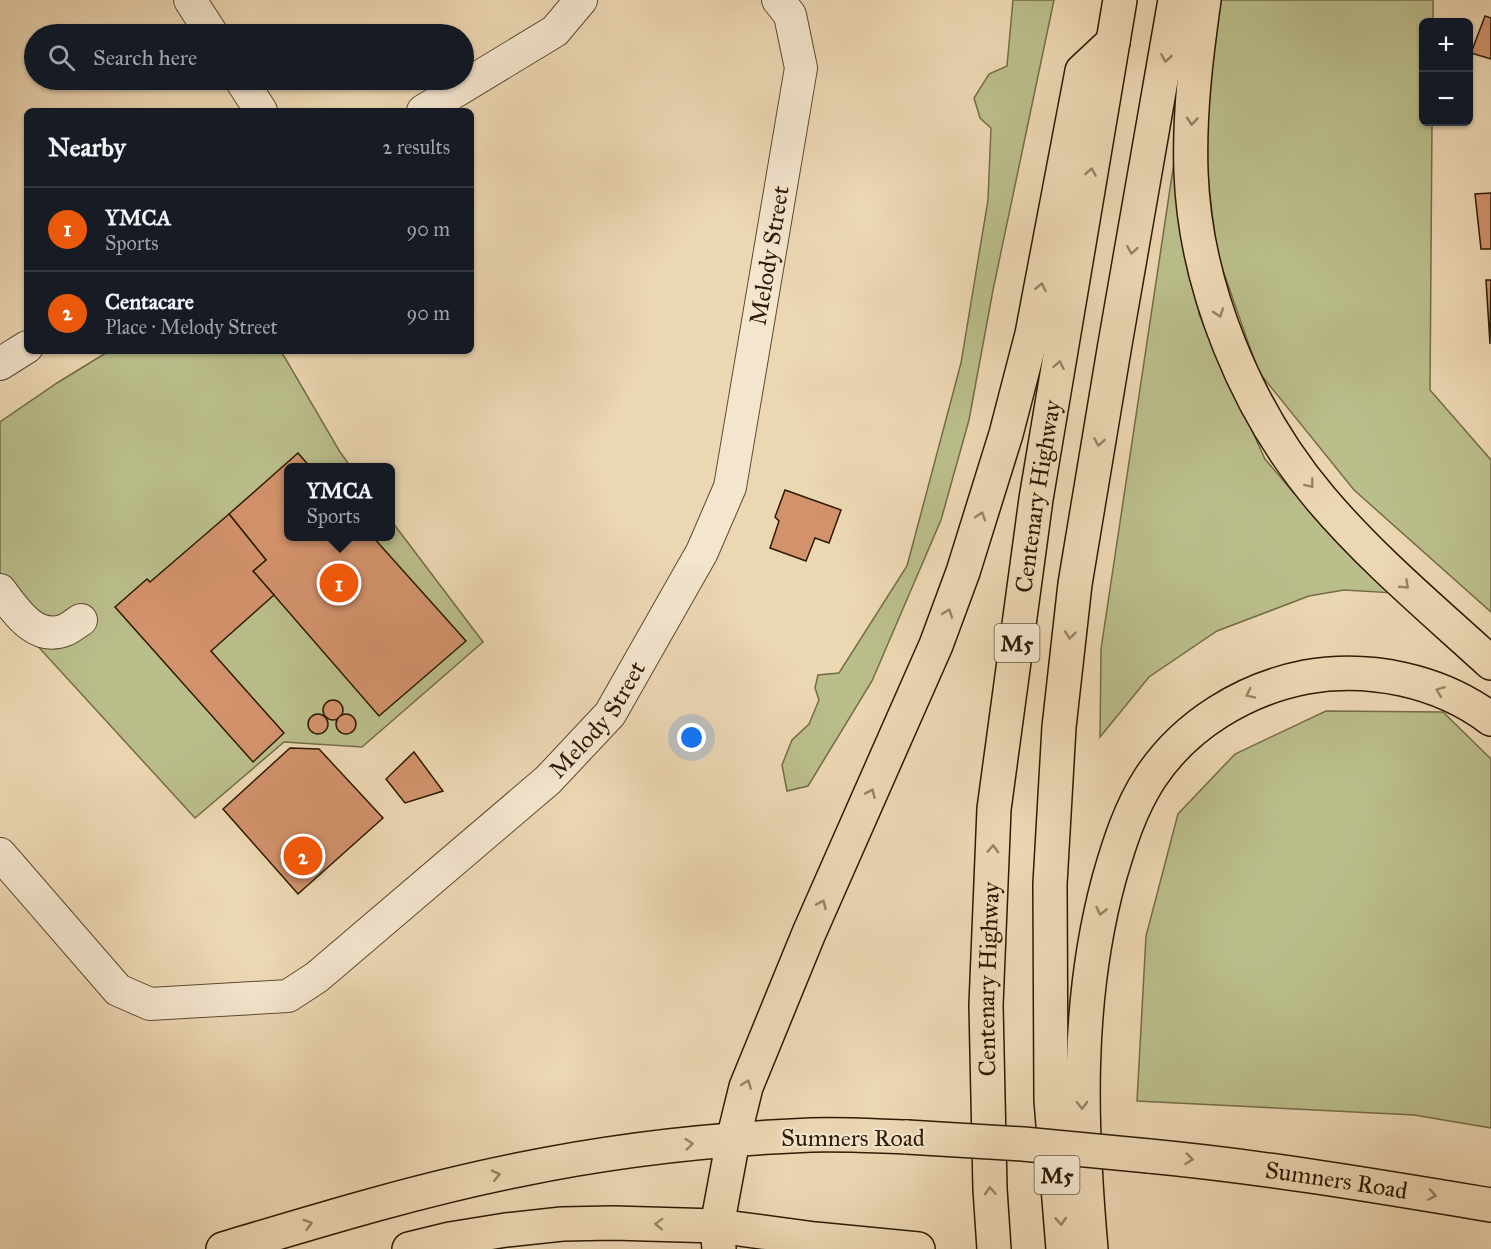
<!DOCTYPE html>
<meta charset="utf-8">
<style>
:root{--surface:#171b24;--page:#20242c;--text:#f1f3f6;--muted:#9ea1a6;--line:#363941;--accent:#ea580c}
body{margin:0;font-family:"IM FELL Great Primer",serif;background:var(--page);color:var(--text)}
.controls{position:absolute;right:18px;top:18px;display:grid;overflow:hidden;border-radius:9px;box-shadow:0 2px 4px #0004}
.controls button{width:54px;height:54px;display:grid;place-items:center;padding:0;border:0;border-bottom:2px solid var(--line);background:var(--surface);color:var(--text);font:30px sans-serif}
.you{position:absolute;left:692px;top:738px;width:21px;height:21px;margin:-15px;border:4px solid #fff;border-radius:50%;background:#1a73e8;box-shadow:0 0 0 9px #1a73e833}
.badge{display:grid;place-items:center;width:39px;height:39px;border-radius:50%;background:var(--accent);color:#fff;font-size:20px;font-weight:700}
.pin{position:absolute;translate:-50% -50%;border:3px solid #fff;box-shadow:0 2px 6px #0006}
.popup{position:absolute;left:284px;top:463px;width:111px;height:78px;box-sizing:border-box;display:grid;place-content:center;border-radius:9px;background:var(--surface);filter:drop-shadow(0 2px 4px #0005);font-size:20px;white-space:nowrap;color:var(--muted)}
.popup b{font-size:22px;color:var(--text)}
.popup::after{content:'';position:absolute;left:50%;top:100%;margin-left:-12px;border:12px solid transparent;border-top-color:var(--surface)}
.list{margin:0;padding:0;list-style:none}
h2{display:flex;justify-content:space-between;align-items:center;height:78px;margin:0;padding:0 24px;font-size:26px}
h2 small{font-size:20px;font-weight:400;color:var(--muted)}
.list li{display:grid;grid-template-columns:39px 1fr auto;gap:18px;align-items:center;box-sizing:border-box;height:84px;padding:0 24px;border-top:2px solid var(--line)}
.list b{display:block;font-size:22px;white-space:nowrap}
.list p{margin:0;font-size:20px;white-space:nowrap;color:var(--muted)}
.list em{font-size:20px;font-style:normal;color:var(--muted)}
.icon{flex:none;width:33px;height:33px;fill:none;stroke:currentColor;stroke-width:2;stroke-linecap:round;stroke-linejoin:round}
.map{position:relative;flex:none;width:1491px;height:1249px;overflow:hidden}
.search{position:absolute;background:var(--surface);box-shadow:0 2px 4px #0004;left:24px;top:24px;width:450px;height:66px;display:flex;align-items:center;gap:15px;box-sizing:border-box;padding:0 21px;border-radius:33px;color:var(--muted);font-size:22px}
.panel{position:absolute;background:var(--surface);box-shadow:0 2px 4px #0004;left:24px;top:108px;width:450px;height:246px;border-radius:9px}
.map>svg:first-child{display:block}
</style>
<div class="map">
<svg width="1491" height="1249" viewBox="0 0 1491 1249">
<rect width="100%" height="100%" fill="#ecd7b3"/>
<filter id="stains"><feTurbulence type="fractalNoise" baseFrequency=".00333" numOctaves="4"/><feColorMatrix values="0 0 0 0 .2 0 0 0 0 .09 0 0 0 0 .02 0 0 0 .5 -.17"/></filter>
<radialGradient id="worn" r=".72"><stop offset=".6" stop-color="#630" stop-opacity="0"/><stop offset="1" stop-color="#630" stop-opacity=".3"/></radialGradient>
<g fill="#babe8b" stroke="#746c46" stroke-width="1.5">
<polygon points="1013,0 1054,0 993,290 969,420 941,520 872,681 808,786 787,791 782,765 792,740 809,724 819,700 815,688 818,675 839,673 907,566 961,363 988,200 991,128 980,118 974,98 989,74 1007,66"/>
<polygon points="1220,0 1433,0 1433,22 1424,22 1424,122 1432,122 1430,390 1491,460 1491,612 1354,490 1258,371 1217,253 1204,147 1214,36"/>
<polygon points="1174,162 1185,175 1199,314 1265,459 1315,518 1394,593 1344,590 1309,596 1217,631 1149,677 1100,737 1101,649"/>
<polygon points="109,351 281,351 340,452 351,467 288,468 288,536 390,536 390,519 483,642 362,747 284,742 195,818 0,605 0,422 57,383"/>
<polygon points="1326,711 1443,712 1491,759 1491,1128 1414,1115 1137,1101 1146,936 1178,814 1235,754"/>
</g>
<g fill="#d2926c" stroke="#2d1a02" stroke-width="1.5">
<polygon points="1485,16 1491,18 1491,59 1471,53"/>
<polygon points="1491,193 1491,249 1481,249 1475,194"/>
<polygon points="1486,280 1491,280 1490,344"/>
<polygon points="298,453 311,468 288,468 288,536 372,536 466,641 379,716 253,571 266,560 229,514"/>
<polygon points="785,490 841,510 829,543 815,538 806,561 770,548 779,521 775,517"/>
<polygon points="229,514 266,560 253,571 274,595 211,651 284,733 253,762 115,607 147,579 150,582"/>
<circle cx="333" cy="710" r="10"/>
<circle cx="346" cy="724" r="10"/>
<circle cx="318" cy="724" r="10"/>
<polygon points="290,748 319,749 383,818 298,894 223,809"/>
<polygon points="414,752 443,791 405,803 386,779"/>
</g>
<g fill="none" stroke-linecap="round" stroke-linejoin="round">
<g stroke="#5d492e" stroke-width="34">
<g id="minor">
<polyline points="190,0 212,34"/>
<polyline points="241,80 261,111"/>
<polyline points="423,111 555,31 581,0"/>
<polyline points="0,364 27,347"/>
<path d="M 0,590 C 15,610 35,642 65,630 C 70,628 76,623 81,620"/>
<path id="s1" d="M 0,854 L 118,990 L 150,1004 L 288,996 L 317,977 L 548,780 L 610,714 L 702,552 L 730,487 L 801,68 L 790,15 L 778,0"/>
</g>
</g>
<g stroke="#2d1a02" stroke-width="36">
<g id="major">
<path id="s2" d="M 1149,1156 C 1264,1167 1377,1186 1491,1205"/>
<path d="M 223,1249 C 320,1220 418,1190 518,1170 C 614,1150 713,1139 811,1135 C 843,1134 875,1136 907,1137"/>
<polyline points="409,1249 450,1239 506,1230 562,1224 613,1223 717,1226 815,1239 918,1249"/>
</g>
</g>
<g stroke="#2d1a02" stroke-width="36">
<g id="highway">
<path d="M 1204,0 C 1196,57 1189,114 1191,172 C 1195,287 1247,412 1321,499 C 1372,559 1433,610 1491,663"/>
<polyline points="719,1249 717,1226 733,1140 746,1087 809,933 936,645 963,572 1006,434 1032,334 1082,71 1113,42"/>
<path id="s3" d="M 994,1249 L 990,1189 L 986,1005 L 994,809 L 1036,499 L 1120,0"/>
<polyline points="1063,1249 1051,1100 1050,884 1059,727 1075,584 1115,344 1175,0"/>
<path d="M 1091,1249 C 1080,1124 1076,1001 1109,879 C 1119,844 1130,809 1150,778 C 1185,725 1244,689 1306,677 C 1369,666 1439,680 1491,719"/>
</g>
</g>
<use href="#minor" stroke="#f3e5ce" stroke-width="32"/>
<use href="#major" stroke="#ecd7b3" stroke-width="33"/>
<use href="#highway" stroke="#ecd7b3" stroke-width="33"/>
<g stroke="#2d1a02" stroke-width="36" stroke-linecap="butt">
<polyline id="major-bridge" points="907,1137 1023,1144 1149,1156"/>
</g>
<use href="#major-bridge" stroke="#ecd7b3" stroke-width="33"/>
</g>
<defs><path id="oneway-chevron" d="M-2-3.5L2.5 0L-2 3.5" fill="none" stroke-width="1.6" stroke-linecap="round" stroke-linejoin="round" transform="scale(1.5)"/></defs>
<g stroke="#968263">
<use href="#oneway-chevron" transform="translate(1166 58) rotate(99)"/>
<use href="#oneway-chevron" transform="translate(1192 121) rotate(94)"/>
<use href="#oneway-chevron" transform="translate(1091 172) rotate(-81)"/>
<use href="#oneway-chevron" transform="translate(1132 250) rotate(100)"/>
<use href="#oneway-chevron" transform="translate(1041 287) rotate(-79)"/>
<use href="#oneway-chevron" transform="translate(1219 313) rotate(71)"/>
<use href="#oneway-chevron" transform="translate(1059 365) rotate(-80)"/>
<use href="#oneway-chevron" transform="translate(1099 442) rotate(99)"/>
<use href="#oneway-chevron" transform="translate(1310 484) rotate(52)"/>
<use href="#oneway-chevron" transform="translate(981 516) rotate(-72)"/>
<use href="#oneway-chevron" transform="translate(1405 585) rotate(43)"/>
<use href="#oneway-chevron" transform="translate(948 613) rotate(-70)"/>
<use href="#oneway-chevron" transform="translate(1070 635) rotate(96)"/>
<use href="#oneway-chevron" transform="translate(1440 691) rotate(-159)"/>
<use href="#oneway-chevron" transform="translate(1250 694) rotate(154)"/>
<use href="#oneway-chevron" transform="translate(871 793) rotate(-66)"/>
<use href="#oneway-chevron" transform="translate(993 849) rotate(-88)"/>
<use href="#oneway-chevron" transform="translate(822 904) rotate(-66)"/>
<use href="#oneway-chevron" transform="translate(1101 911) rotate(103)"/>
<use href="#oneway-chevron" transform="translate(747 1084) rotate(-69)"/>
<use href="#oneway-chevron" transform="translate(1082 1105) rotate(89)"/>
<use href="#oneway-chevron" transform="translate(689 1144) rotate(-6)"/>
<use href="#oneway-chevron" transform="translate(1189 1159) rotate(6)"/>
<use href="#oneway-chevron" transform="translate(496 1175) rotate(-13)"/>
<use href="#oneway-chevron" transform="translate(990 1191) rotate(-93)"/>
<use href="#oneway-chevron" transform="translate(1432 1195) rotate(9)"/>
<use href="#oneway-chevron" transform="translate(1061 1221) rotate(86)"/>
<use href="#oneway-chevron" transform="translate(308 1224) rotate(-16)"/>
<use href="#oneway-chevron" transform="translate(659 1224) rotate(-178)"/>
</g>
<g text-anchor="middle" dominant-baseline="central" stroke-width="4.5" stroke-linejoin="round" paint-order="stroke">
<g fill="#f3e5ce" stroke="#68573f" stroke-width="1.5">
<rect x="994.5" y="624" width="45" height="38" rx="4.5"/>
<rect x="1034.5" y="1156" width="45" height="38" rx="4.5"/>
</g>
<g font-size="22" font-weight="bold" fill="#2d1a02">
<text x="1017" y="643">M5</text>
<text x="1057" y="1175">M5</text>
</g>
<g font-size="24" fill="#2d1a02" stroke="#f3e5ce">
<text stroke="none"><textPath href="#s1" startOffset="1274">Melody Street</textPath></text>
<text stroke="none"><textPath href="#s3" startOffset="756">Centenary Highway</textPath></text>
<text stroke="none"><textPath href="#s1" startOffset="770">Melody Street</textPath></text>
<text stroke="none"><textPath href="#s3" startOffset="270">Centenary Highway</textPath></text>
<text x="853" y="1138">Sumners Road</text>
<text stroke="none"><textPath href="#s2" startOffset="189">Sumners Road</textPath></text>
</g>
</g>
<rect width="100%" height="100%" filter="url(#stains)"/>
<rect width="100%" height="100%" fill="url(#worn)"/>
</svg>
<div class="controls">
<button>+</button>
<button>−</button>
</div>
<div class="you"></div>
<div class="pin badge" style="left:339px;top:583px">1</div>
<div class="popup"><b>YMCA</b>Sports</div>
<div class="pin badge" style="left:303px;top:856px">2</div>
<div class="search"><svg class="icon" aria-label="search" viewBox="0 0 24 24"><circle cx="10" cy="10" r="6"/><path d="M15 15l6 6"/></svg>Search here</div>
<section class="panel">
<h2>Nearby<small>2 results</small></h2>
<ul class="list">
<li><span class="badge">1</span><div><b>YMCA</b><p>Sports</p></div><em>90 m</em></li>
<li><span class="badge">2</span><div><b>Centacare</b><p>Place · Melody Street</p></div><em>90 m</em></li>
</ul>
</section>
</div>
